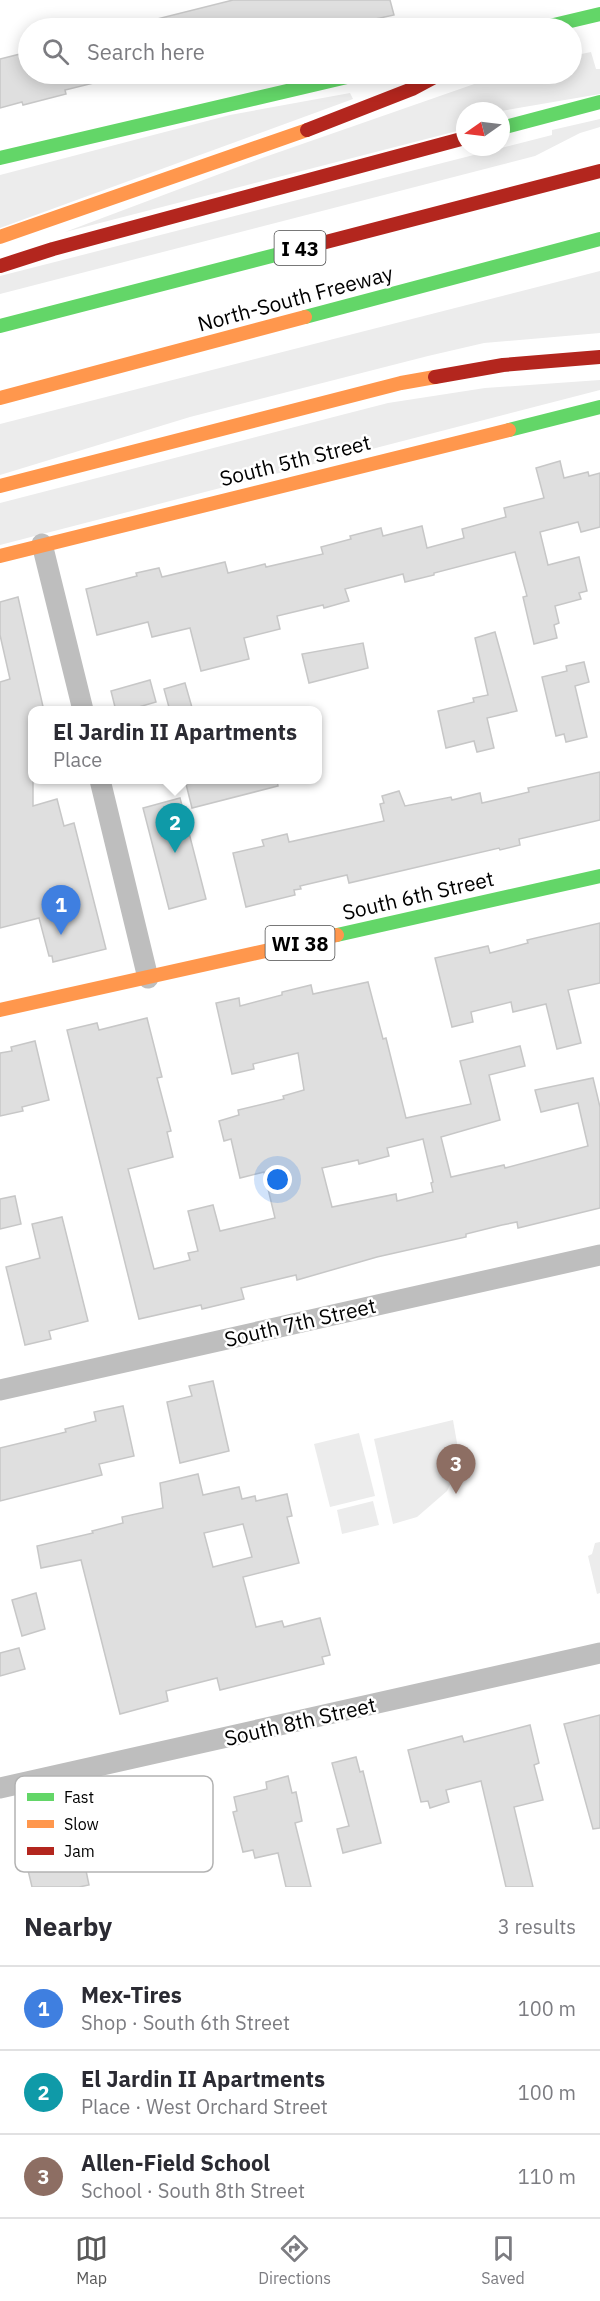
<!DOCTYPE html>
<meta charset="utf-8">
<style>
:root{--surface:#fff;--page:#f7f7f7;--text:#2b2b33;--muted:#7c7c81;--line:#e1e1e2;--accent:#595959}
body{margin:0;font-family:"IBM Plex Sans",sans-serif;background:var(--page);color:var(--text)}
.compass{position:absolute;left:456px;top:102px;width:54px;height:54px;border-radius:50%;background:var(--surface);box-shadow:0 3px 15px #0003;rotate:256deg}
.you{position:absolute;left:278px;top:1180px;width:21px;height:21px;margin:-15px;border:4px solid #fff;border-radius:50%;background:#1a73e8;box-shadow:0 0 0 9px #1a73e833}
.badge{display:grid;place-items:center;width:39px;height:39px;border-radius:50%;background:var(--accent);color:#fff;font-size:20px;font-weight:700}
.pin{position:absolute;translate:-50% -50px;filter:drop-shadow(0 2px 3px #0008)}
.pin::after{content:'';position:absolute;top:32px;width:21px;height:18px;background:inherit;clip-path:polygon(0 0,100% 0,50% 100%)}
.popup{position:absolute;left:28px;top:706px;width:294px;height:78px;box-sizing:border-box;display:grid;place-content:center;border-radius:12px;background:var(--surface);filter:drop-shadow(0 2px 4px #0005);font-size:20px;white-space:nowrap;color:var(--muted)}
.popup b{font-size:22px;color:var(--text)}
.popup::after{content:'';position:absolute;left:50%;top:100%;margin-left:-12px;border:12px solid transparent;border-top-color:var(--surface)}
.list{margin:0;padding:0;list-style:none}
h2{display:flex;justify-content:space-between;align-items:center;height:78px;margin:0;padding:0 24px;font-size:26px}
h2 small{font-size:20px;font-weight:400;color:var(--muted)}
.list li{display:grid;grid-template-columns:39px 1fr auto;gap:18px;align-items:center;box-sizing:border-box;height:84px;padding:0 24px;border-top:2px solid var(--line)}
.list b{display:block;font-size:22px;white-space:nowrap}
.list p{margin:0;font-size:20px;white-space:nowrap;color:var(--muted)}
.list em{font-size:20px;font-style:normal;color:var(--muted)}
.icon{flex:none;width:33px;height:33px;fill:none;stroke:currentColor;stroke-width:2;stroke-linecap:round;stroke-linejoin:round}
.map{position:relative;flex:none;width:600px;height:1887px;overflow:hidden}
.search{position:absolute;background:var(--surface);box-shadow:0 3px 15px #0003;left:18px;right:18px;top:18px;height:66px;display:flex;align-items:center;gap:15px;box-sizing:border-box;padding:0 21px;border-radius:33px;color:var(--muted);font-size:22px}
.sheet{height:330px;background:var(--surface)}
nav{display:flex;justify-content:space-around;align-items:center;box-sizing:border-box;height:84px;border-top:2px solid var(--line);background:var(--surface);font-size:16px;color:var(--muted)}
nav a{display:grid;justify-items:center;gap:3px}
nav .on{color:var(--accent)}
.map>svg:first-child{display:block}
</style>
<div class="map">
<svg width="600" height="1887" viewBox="0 0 600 1887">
<rect width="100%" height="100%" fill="#fff"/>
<g fill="#ececec">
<polygon points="591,52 596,69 600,69 600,94 501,111 465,111 465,129 65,232 262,158 503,74 572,74 572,56"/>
<polygon points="350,93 353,99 0,228 0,175 230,115"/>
<polygon points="600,119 600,127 580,133 535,156 0,294 0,276 552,135 552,130"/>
<polygon points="600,271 600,333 484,343 428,356 190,417 0,475 0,424"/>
<polygon points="600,380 600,390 0,545 0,503 388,403 485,388"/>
<polygon points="453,1420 457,1443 456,1473 447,1491 417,1517 393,1524 374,1439"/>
<polygon points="359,1433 375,1496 330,1507 314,1444"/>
<polygon points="373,1501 379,1525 342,1534 337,1510"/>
<polygon points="600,1542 600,1593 597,1594 588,1556 592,1554 595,1543"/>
</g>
<g fill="#dfdfdf" stroke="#c7c7c7" stroke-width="1.5" fill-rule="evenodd">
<polygon points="233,0 390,0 394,15 334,28 146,28 145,22"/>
<polygon points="28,52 28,74 105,74 106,80 65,90 66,94 23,105 22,102 0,108 0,59"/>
<polygon points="560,461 564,478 588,472 589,476 600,473 600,527 581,532 578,522 540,532 548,565 579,557 587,591 579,593 581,599 555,606 559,623 554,625 557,638 534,644 523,597 527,596 515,552 434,573 434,575 405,582 403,574 345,589 349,601 324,608 323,605 277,616 280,629 244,638 249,659 201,671 190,628 152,637 148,622 97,635 86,589 137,576 136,573 159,568 162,577 225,562 228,573 265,564 266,567 323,554 321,547 351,539 350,536 381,528 383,536 422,526 427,548 464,538 462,529 506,517 504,508 544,498 536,468"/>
<polygon points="18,597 44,711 33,711 33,806 57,799 64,826 74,823 106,949 53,962 52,956 49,956 39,918 0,928 0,682 10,679 0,635 0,602"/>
<polygon points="495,632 517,711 487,718 494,748 477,752 474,741 446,748 438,711 474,702 473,698 488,695 475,638"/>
<polygon points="363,643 368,668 309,683 302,654"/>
<polygon points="584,662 589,682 575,686 587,737 566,742 564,734 556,736 542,677 567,671 566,666"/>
<polygon points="150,680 156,702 125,711 116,711 111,691"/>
<polygon points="185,683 193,711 170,711 164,689"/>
<polygon points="600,772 600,820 519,839 520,845 500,850 499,848 349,883 347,875 300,886 301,889 294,890 295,895 246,907 233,853 264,846 262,840 287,834 289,842 384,821 380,804 384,803 382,796 399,791 405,806 451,797 452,800 480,793 482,803 529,792 528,788"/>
<polygon points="185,780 277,780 278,786 192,808"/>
<polygon points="180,798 206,899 169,909 143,808"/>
<polygon points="600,923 600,983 568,990 581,1043 557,1049 546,1004 513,1012 511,1002 471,1012 473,1022 452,1027 435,958 488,946 490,953 528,943 527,940"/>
<path d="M 368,982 L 383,1039 L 386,1038 L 406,1118 L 471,1104 L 460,1061 L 520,1046 L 525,1066 L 489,1075 L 500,1120 L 441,1137 L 451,1177 L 504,1165 L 505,1168 L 588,1146 L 578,1103 L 541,1112 L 535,1090 L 593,1078 L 600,1107 L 600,1208 L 518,1228 L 517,1222 L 502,1225 L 466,1234 L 466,1237 L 377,1257 L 297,1280 L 296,1275 L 241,1288 L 244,1299 L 202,1309 L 201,1305 L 139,1319 L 67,1030 L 97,1023 L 99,1030 L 147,1018 L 162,1077 L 157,1078 L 171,1131 L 167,1132 L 173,1157 L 128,1169 L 154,1269 L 190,1260 L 188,1253 L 198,1251 L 188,1211 L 213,1205 L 220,1231 L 275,1218 L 264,1172 L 240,1178 L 231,1139 L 224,1141 L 219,1121 L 239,1115 L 238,1110 L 284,1099 L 283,1096 L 304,1090 L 298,1053 L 253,1064 L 254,1069 L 232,1074 L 216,1003 L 239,998 L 240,1006 L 282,995 L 282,992 L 311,985 L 313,994 ZM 423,1139 L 433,1182 L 431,1183 L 433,1192 L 397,1201 L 396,1194 L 332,1207 L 322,1168 L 358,1160 L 359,1164 L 389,1156 L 387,1148 Z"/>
<polygon points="35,1041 49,1100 22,1107 23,1111 0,1116 0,1053 12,1051 11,1047"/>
<polygon points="15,1196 21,1224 0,1229 0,1199"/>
<polygon points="62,1217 88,1321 49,1331 51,1339 25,1345 6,1267 40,1258 32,1224"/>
<polygon points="213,1381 229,1451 180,1463 167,1402 192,1396 189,1386"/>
<polygon points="123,1406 134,1456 99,1464 102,1475 0,1501 0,1448 66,1432 65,1429 96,1421 94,1412"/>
<path d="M 198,1474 L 203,1495 L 239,1487 L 242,1499 L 255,1496 L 256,1501 L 287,1494 L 292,1516 L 287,1517 L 299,1563 L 243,1577 L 256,1627 L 282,1621 L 284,1627 L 320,1618 L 330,1655 L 322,1657 L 324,1664 L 220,1690 L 217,1678 L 166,1691 L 168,1701 L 120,1714 L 81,1560 L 41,1568 L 37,1546 L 93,1533 L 92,1531 L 123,1523 L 122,1517 L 163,1508 L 160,1483 ZM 243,1524 L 252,1557 L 213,1567 L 204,1533 Z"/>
<polygon points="36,1593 45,1629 22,1636 12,1600"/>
<polygon points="19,1648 25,1669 0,1676 0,1653"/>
<polygon points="600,1715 600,1828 593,1829 564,1724"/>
<polygon points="530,1725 539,1763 534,1765 543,1800 514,1807 533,1887 506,1887 481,1781 446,1790 449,1802 430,1808 428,1801 421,1802 408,1750 462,1736 464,1742"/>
<polygon points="356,1757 360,1772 363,1771 381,1843 343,1853 337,1829 349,1826 332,1763"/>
<polygon points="288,1776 292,1793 296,1792 302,1821 295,1823 311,1887 286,1887 278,1853 255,1858 253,1850 243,1852 233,1812 237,1811 234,1797 267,1789 266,1782"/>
<polygon points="85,1834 91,1859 84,1861 89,1885 79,1887 32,1887 23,1849"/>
</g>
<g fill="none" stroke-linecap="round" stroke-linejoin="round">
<g stroke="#bebebe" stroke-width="21">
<polyline points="42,544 83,710"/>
<polyline points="100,780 148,978"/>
<polyline points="0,1390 600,1255"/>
<polyline points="0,1788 600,1653"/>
</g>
<g stroke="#63d668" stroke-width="14">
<polyline points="541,28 600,14"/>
<polyline points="501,128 600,102"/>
<polyline points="0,158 360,74"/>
<polyline points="305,317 600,239"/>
<polyline points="0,326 295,250"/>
<polyline points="509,430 600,407"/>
<polyline points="337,935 600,876"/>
</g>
<g stroke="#ff974d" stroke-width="14">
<polyline points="0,237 307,130"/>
<polyline points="0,398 305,317"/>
<polyline points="0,486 401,383 435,377"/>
<polyline points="0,556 509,430"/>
<polyline points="0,1010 337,935"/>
</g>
<g stroke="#b3261e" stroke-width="14">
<polyline points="307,130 412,89 440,74"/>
<polyline points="295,250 600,171"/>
<polyline points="0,266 53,249 465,138"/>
<polyline points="435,377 503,365 600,357"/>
</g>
</g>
<g text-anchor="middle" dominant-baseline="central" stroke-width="5" stroke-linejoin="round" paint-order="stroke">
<g fill="#fff" stroke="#4c4c4c" stroke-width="1.5">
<rect x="274.5" y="231" width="51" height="34" rx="4.5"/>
<rect x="265.5" y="926" width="69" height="34" rx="4.5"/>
</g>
<g font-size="20" font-weight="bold" fill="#000">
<text x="300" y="248">I 43</text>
<text x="300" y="943">WI 38</text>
</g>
<g font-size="21" fill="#000" stroke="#fff">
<text transform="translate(295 298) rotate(-15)">North-South Freeway</text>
<text transform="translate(295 460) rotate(-14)">South 5th Street</text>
<text transform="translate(418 895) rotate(-13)">South 6th Street</text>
<text transform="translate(300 1322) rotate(-13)">South 7th Street</text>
<text transform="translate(300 1721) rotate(-13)">South 8th Street</text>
</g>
</g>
<rect x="15" y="1776" width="198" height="96" rx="9" fill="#fff" stroke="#b2b2b2" stroke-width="1.5"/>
<rect x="27" y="1793" width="27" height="8" fill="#63d668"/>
<rect x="27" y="1820" width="27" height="8" fill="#ff974d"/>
<rect x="27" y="1847" width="27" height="8" fill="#b3261e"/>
<g font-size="16" fill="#000">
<text x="64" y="1803">Fast</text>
<text x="64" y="1830">Slow</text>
<text x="64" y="1857">Jam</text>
</g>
</svg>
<svg class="compass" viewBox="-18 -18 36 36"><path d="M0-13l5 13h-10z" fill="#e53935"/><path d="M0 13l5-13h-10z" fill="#7c7c81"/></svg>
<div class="you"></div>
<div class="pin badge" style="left:61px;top:935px;background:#3f7fe0">1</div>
<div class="pin badge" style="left:175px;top:853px;background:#0f9aa8">2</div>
<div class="popup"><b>El Jardin II Apartments</b>Place</div>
<div class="pin badge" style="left:456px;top:1494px;background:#8d6e63">3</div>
<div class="search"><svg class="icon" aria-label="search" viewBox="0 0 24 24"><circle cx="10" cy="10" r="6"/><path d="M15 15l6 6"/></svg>Search here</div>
</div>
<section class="sheet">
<h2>Nearby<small>3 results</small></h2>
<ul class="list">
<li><span class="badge" style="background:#3f7fe0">1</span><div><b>Mex-Tires</b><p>Shop · South 6th Street</p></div><em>100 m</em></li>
<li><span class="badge" style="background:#0f9aa8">2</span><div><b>El Jardin II Apartments</b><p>Place · West Orchard Street</p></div><em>100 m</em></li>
<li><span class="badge" style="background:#8d6e63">3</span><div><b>Allen-Field School</b><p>School · South 8th Street</p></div><em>110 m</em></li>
</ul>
</section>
<nav>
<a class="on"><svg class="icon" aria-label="map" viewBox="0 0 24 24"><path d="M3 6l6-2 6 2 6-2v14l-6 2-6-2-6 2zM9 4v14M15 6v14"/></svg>Map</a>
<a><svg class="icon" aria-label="directions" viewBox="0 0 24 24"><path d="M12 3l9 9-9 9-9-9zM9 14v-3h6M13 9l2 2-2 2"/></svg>Directions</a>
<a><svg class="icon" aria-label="saved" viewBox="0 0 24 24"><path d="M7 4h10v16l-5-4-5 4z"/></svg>Saved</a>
</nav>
